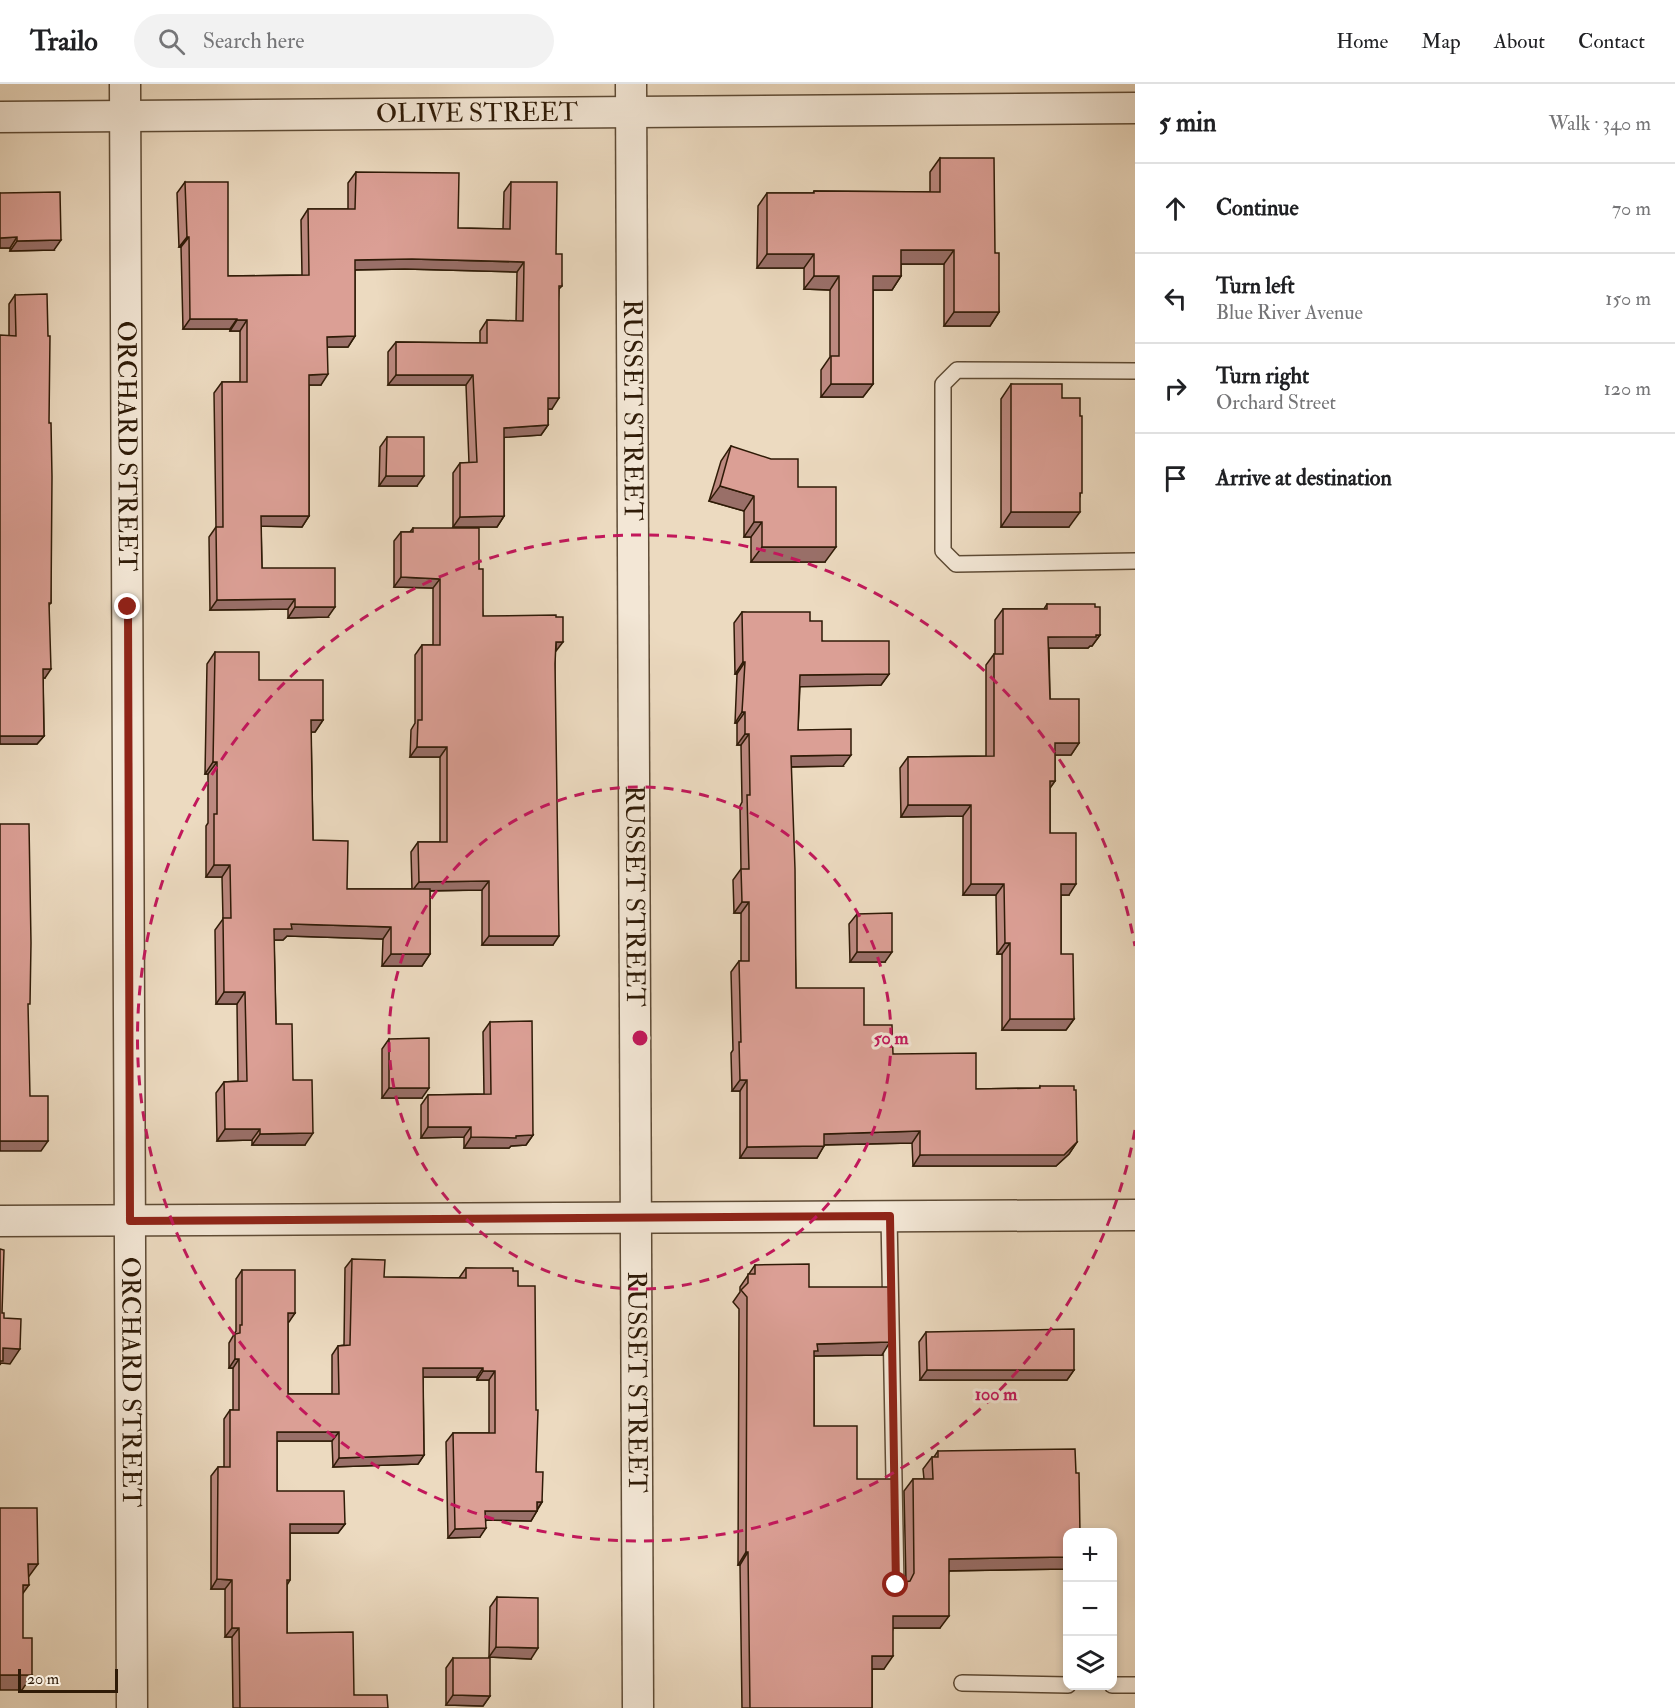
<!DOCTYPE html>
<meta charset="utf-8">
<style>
:root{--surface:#fff;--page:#f2f2f2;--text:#202124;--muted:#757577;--line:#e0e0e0}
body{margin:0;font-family:"IM FELL Double Pica",serif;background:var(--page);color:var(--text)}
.controls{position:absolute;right:18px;bottom:18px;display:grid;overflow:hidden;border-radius:12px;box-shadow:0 3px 9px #0003}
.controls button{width:54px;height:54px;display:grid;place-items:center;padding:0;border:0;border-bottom:2px solid var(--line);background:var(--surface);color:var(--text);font:30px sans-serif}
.scale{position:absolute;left:18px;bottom:15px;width:100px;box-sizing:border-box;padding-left:6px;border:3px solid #2f1b07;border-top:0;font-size:16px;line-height:21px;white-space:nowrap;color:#2f1b07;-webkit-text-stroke:4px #f3e7d6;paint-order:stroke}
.stop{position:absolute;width:18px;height:18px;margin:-14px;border:4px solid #8f2418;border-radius:50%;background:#fff}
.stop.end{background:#8f2418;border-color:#fff;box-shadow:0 2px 6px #0008}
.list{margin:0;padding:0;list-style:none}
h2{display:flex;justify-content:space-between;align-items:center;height:78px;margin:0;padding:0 24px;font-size:26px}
h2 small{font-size:20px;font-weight:400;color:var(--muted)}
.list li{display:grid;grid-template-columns:39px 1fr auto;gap:18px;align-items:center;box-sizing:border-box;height:90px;padding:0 24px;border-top:2px solid var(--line)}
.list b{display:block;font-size:22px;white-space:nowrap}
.list p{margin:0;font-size:20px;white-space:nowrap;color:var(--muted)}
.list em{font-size:20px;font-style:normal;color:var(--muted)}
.icon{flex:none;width:33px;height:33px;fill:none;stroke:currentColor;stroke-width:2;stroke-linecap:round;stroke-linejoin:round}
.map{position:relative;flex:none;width:1135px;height:1624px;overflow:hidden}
header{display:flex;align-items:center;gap:36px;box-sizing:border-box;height:84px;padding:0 30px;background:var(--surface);border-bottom:2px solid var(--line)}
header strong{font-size:28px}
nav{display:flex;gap:33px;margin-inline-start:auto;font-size:21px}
.search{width:420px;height:54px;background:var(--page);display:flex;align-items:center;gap:15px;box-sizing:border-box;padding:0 21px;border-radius:33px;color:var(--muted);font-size:22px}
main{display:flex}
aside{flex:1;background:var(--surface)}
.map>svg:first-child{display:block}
</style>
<header>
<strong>Trailo</strong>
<div class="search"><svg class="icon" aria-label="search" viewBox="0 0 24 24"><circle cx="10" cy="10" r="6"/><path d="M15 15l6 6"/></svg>Search here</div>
<nav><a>Home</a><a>Map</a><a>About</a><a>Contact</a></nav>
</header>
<main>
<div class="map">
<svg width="1135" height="1624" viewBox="0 0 1135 1624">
<rect width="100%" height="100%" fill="#ecdac0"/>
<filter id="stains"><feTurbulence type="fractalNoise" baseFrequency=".00333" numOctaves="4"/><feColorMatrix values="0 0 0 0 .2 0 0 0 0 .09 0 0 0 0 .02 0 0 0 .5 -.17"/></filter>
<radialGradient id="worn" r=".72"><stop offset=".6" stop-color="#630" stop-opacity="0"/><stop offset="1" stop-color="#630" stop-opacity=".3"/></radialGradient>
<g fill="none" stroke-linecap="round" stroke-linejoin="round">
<g stroke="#5e4b35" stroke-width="18">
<g id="service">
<polyline points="1135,287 957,286 943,300 943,467 956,480 1135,477"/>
<polyline points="889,1132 896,1501"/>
<polyline points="962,1599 1068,1601"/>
<polyline points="1112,1601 1135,1601"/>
</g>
</g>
<g stroke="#5e4b35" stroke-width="33">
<g id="minor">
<path id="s1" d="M 125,0 L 132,1624"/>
<path id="s2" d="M 631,0 L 638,1624"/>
<path id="s3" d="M 0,33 L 1135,24"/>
<polyline points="0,1137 1135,1131"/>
</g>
</g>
<use href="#service" stroke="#f3e7d6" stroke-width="15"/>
<use href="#minor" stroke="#f3e7d6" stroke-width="30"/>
</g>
<g fill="#bc8980" stroke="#2f1b07" stroke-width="1.5">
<polygon points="940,74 995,169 999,228 990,242 944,242 944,180 901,180 901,192 892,206 873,206 873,300 863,313 821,313 821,286 830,273 830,206 804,205 804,184 757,184 758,122 767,109 813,109 814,107 930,108 930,88"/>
<polygon points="356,88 458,144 503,145 504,108 511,98 556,170 562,202 559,205 552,325 548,325 548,341 541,351 504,353 504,432 497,443 453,443 453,389 460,379 469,379 466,301 388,301 388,268 396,258 480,259 480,247 487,236 516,237 517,188 405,185 355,186 355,252 348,263 327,263 321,301 309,301 309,432 302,443 261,442 262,484 328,533 288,534 288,525 210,526 209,453 216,443 214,309 222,298 240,298 240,247 230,247 230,245 183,245 181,163 179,163 177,109 185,98 228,192 302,191 301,136 308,125 348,125 348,99"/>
<polygon points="0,109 54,166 10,167 10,164 0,164"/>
<polygon points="15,211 49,339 51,519 49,521 45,594 43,594 44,652 37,660 0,660 9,251 9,220"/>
<polygon points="1011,300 1062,314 1080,332 1080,412 1069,443 1001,443 1001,315"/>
<polygon points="387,353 417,402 379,402 380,363"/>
<polygon points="731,362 798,403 825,478 751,478 751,453 744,453 744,427 709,417 721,377"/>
<polygon points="413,444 479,485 483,532 555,567 553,861 482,861 482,806 430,807 430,870 422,882 382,882 383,855 287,852 283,856 274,856 276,940 293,996 305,1061 252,1061 252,1056 217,1057 216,1009 224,998 238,997 237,920 216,920 215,846 223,835 222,793 206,793 206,742 208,739 208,690 205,690 207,580 215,568 323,636 315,648 311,648 313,756 347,805 412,805 411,768 418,758 440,758 440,673 410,673 411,646 415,639 415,571 422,561 433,561 433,504 394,503 394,457 401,448 410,448"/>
<polygon points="1047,520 1100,551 1092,562 1090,562 1088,564 1049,564 1050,615 1079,659 1071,671 1055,671 1055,697 1050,704 1050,749 1069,811 1061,811 1061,870 1074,935 1066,946 1002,946 1002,870 997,870 996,811 963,811 963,732 901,733 900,684 908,673 986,672 986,581 994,570 995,570 995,536 1003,525 1044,525"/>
<polygon points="742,528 810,537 822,557 889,590 881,601 800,602 798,646 843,682 791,683 796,904 864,941 893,970 976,1005 1039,1004 1040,1002 1077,1058 1069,1070 1056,1082 913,1082 912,1059 824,1061 817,1074 740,1074 740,1007 732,1007 731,969 733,966 731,888 739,877 741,877 741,829 734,829 733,796 741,785 740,722 742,718 741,661 737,661 737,639 735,639 737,590 735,590 734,539"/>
<polygon points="857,830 885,878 850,878 849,840"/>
<polygon points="490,938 533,1051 526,1061 511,1062 509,1064 464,1064 464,1053 421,1054 421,1021 428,1011 484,1010 483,948"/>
<polygon points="389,955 422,1014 382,1014 382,965"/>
<polygon points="352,1175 384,1193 459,1194 466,1184 513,1187 518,1202 536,1388 542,1418 531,1437 486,1436 480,1453 448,1454 446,1358 453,1349 489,1349 489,1296 477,1296 477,1293 423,1293 424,1371 418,1380 333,1383 332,1357 277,1357 277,1407 345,1440 338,1449 290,1449 290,1496 287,1501 287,1549 354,1611 388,1624 233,1624 232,1553 225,1553 225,1505 211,1505 211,1392 218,1383 224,1383 224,1335 230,1326 233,1326 233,1284 229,1284 229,1259 236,1247 236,1195 242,1186 295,1229 288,1238 288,1310 332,1310 332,1271 338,1262 344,1261 345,1184"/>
<polygon points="755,1181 809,1203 882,1271 814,1272 814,1342 857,1395 897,1494 906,1498 904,1407 913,1395 924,1395 923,1385 932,1373 934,1373 938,1367 1068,1485 949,1487 940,1544 893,1544 884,1585 872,1585 872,1624 742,1624 740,1481 738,1481 739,1225 733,1218 740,1208 740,1203"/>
<polygon points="926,1248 1074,1286 1067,1296 920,1296 919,1258"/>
<polygon points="497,1513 531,1575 489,1573 490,1523"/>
<polygon points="453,1574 490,1612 483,1622 446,1621 446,1584"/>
</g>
<g fill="#996f68" stroke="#2f1b07" stroke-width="1.5">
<polygon points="17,153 10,164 0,164 0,154"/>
<polygon points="187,153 189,153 181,163 179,163"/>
<polygon points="61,156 54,166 10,167 17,157"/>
<polygon points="901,166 954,166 944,180 892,180"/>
<polygon points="767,170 814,170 804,184 757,184"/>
<polygon points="412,175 524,178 517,188 405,185 348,186 355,176"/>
<polygon points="814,192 839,192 830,206 804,205"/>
<polygon points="873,192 901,192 892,206 864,206"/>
<polygon points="954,228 999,228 990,242 944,242"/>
<polygon points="190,235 237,235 230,245 183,245"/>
<polygon points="237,236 247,236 240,247 230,247"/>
<polygon points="355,252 348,263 320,263 327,253"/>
<polygon points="328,290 321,301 302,301 309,291"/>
<polygon points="396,291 473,291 466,301 388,301"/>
<polygon points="831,300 873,300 863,313 821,313"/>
<polygon points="548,314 559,314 552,325 541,325"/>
<polygon points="548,341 541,351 496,354 504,344"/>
<polygon points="386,392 424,392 417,402 379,402"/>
<polygon points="720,402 754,412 744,427 709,417"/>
<polygon points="1011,428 1080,428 1069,443 1001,443"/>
<polygon points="261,432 309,432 302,443 254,442"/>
<polygon points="504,432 497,443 453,443 460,433"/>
<polygon points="754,438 762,438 751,453 744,453"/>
<polygon points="762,463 836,463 825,478 751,478"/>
<polygon points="401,493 440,495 433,504 394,503"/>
<polygon points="295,515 288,525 210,526 217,516"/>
<polygon points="295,523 335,523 328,533 288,534"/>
<polygon points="1100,551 1092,562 1090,562 1088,564 1041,564 1048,553"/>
<polygon points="556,558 563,558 556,567"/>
<polygon points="743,578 745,578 737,590 735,590"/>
<polygon points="43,585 51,585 45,594 37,594"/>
<polygon points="889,590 881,601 793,603 800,591"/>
<polygon points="742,628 745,628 737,639 735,639"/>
<polygon points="311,636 323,636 315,648 302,648"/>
<polygon points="745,650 749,650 741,661 737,661"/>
<polygon points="0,652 44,652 37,660 0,660"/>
<polygon points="1055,659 1079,659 1071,671 1047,671"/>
<polygon points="417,663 447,663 440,673 410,673"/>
<polygon points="851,671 843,682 783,683 791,672"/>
<polygon points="213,678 217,678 208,690 205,690"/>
<polygon points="1050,697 1055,697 1047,708"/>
<polygon points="908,721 971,721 963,732 901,733"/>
<polygon points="214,781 230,781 222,793 206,793"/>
<polygon points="489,797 482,806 412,807 419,798"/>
<polygon points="971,800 1004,800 996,811 963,811"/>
<polygon points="1061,800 1076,800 1069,811 1053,811"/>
<polygon points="742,818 749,818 741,829 734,829"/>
<polygon points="291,840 391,843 383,855 287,852 283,856 266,856 274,845"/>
<polygon points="489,852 559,852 553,861 482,861"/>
<polygon points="1005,859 1010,859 1002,870 997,870"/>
<polygon points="857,868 892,868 885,878 850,878"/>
<polygon points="391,870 430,870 422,882 382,882"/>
<polygon points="224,908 245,908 237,920 216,920"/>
<polygon points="1010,935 1074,935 1066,946 1002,946"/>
<polygon points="740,996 747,996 740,1007 732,1007"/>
<polygon points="389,1004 429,1004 422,1014 382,1014"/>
<polygon points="428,1043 471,1043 464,1053 421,1054"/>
<polygon points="225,1045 260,1045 252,1056 217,1057"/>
<polygon points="920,1047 912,1059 817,1061 824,1050"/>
<polygon points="313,1049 305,1061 252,1061 260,1050"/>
<polygon points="533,1051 526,1061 511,1062 509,1064 464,1064 471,1053"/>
<polygon points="0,1057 48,1057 41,1067 0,1067"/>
<polygon points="1077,1058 1069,1070 1056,1082 913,1082 920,1071"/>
<polygon points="824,1062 817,1074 740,1074 747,1063"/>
<polygon points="288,1229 295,1229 289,1238 281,1238"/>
<polygon points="890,1258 882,1271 814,1272 809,1279 817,1260"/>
<polygon points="3,1264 20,1265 10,1280 1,1279 0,1281 0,1269"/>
<polygon points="235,1275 239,1275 233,1284 229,1284"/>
<polygon points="423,1284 483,1284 477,1293 416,1293"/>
<polygon points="927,1286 1074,1286 1067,1296 920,1296"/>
<polygon points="483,1287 495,1287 489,1296 477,1296"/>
<polygon points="277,1348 339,1348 332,1357 271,1357"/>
<polygon points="424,1371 418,1380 333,1383 339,1374"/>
<polygon points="537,1418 542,1418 536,1427"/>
<polygon points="485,1427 537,1427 531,1437 479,1436"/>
<polygon points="290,1440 345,1440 338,1449 284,1449"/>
<polygon points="486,1444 480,1453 448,1454 455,1445"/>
<polygon points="746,1468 748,1468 740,1481 738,1481"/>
<polygon points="1068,1473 1068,1485 940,1487 949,1475"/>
<polygon points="28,1480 38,1480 27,1495"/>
<polygon points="217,1495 232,1496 225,1505 211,1505"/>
<polygon points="23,1501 29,1501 18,1516"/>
<polygon points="893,1532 949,1532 940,1544 885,1544"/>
<polygon points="232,1544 239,1544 232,1553 225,1553"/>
<polygon points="496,1563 538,1564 531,1575 489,1573"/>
<polygon points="872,1572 893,1572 884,1585 864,1585"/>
<polygon points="0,1591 32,1591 22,1606 0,1606"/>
<polygon points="453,1611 490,1612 483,1622 446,1621"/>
</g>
<g fill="#db9f95" stroke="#2f1b07" stroke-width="1.5">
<polygon points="940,74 994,74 995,169 999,169 999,228 954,228 954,166 901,166 901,192 873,192 873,300 831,300 831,272 839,272 839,192 814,192 814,170 767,170 767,109 814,109 814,107 940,108"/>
<polygon points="356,88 459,89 458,144 510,145 511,98 557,98 556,170 562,170 562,202 559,202 559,314 548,314 548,341 504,344 504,432 460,433 460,379 477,378 473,291 396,291 396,258 487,259 487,236 523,237 524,178 412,175 355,176 355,252 327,253 328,290 309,291 309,432 261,432 262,484 335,484 335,523 295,523 295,515 217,516 216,443 223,443 222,298 247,298 247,236 237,236 237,235 190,235 189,153 187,153 185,98 228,98 228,192 309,191 308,125 355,125"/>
<polygon points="60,108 61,156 17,157 17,153 0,154 0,109"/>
<polygon points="47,210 48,252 50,252 49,339 51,339 52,393 51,519 49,519 51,585 43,585 44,652 0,652 0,251 16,252 15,211"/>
<polygon points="1011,300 1062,300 1062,314 1080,314 1080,332 1082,332 1082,409 1080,409 1080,428 1011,428"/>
<polygon points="387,353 424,353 424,392 386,392"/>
<polygon points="731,362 771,375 798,375 798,403 836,403 836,463 762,463 762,438 754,438 754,412 720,402"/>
<polygon points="413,444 479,444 479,485 483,485 483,532 556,531 556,533 563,533 563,558 556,558 555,580 559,852 489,852 489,797 419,798 418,758 447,758 447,663 417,663 418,636 422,636 422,561 440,561 440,495 401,493 401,448 413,448"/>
<polygon points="1047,520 1095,520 1095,523 1100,523 1100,551 1096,551 1096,553 1048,553 1050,615 1079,615 1079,659 1055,659 1055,697 1050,697 1050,749 1076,749 1076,800 1061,800 1061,870 1073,870 1074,935 1010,935 1010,859 1005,859 1004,800 971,800 971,721 908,721 908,673 994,672 994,570 1003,570 1003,525 1047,525"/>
<polygon points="742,528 810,528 810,537 822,537 822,557 889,557 889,590 800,591 798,646 851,645 851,671 791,672 795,785 796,904 864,904 864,941 892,941 893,970 976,969 976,1005 1040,1004 1040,1002 1074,1002 1074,1006 1076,1006 1077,1058 1064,1071 920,1071 920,1047 824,1050 824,1062 747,1063 747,996 740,996 739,958 741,958 739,877 749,877 749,818 742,818 741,785 749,785 747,711 750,711 749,650 745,650 745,628 742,628 745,578 743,578"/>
<polygon points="215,568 259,568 259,596 323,596 323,636 311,636 313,756 348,757 347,805 430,805 430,870 391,870 391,843 291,840 292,845 274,845 276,940 292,940 293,996 312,996 313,1049 260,1050 260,1045 225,1045 224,998 247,997 245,908 224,908 223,834 231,834 230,781 214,781 214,730 217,730 217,678 213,678"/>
<polygon points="0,740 29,740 31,859 30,920 28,920 30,1012 48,1012 48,1057 0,1057"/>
<polygon points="892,829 892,868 857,868 857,830"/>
<polygon points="532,937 533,1051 516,1052 516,1054 471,1053 471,1043 428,1043 428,1011 491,1010 490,938"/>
<polygon points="429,954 429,1004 389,1004 389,955"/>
<polygon points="0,1165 4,1166 2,1229 4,1229 4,1234 21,1235 20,1265 3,1264 3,1277 0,1277"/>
<polygon points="352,1175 385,1176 384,1193 466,1194 466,1184 513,1184 513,1187 518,1187 518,1202 535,1202 536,1326 538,1326 536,1388 543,1388 542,1418 537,1418 537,1427 485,1427 486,1444 455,1445 453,1349 495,1349 495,1287 483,1287 483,1284 423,1284 424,1371 339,1374 339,1348 277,1348 277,1407 344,1407 345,1440 290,1440 290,1496 287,1496 287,1549 353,1548 354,1611 387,1611 388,1624 240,1624 239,1544 232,1544 232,1496 217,1495 218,1383 230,1383 230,1326 239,1326 239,1275 235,1275 235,1250 240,1249 240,1241 242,1241 242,1186 295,1186 295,1229 288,1229 288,1310 339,1310 338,1262 350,1261"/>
<polygon points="809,1180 809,1203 889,1203 890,1258 817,1260 818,1267 814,1267 814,1342 857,1342 857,1395 893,1395 895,1489 897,1494 905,1498 910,1497 914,1489 913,1395 933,1395 932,1373 938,1373 938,1367 1075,1365 1076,1389 1079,1389 1080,1449 1068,1449 1068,1473 949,1475 949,1532 893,1532 893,1572 872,1572 872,1624 750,1624 748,1468 746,1468 747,1213 741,1206 748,1199 748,1190 755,1190 755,1181"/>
<polygon points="1074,1245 1074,1286 927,1286 926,1248"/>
<polygon points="0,1424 37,1424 38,1480 28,1480 29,1501 23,1501 23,1554 32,1554 32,1591 0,1591"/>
<polygon points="497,1513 538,1514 538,1564 496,1563"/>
<polygon points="453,1574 490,1574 490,1612 453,1611"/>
</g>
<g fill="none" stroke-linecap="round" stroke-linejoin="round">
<polyline stroke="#8f2418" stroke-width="8" points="128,523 130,1137 890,1132 896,1501"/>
</g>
<g fill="none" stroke="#c2185b" stroke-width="3" stroke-dasharray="10 8">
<circle cx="640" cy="954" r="251"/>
<path d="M1135 1046A503 503 0 1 1 1135 862"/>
</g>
<g text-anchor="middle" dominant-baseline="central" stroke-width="6" stroke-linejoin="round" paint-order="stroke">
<g font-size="26" fill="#2f1b07" stroke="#f3e7d6">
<text stroke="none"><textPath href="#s3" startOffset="477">OLIVE STREET</textPath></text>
<text stroke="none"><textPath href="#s2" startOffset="326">RUSSET STREET</textPath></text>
<text stroke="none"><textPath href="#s1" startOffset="362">ORCHARD STREET</textPath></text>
<text stroke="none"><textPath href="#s2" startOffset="812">RUSSET STREET</textPath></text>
<text stroke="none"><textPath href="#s1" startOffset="1298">ORCHARD STREET</textPath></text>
<text stroke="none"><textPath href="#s2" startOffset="1298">RUSSET STREET</textPath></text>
</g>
</g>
<circle cx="640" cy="954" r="9" fill="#c2185b" stroke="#f3e7d6" stroke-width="3"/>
<g font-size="18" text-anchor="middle" font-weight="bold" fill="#c2185b" stroke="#f3e7d6" stroke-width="6" stroke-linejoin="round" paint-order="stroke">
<text x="891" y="960">50 m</text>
<text x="996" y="1316">100 m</text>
</g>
<rect width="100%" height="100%" filter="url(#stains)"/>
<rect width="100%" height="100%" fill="url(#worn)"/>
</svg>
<div class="controls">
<button>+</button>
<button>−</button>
<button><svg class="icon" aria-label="layers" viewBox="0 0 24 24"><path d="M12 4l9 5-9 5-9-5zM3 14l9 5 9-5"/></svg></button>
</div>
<div class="scale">20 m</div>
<div class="stop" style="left:896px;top:1501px"></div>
<div class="stop end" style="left:128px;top:523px"></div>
</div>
<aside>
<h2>5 min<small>Walk · 340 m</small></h2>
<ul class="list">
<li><svg class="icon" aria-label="ahead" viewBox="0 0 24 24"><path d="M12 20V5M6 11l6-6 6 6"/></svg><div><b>Continue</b></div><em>70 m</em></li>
<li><svg class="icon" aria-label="left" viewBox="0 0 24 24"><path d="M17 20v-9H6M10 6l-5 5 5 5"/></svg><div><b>Turn left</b><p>Blue River Avenue</p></div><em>150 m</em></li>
<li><svg class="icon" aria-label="right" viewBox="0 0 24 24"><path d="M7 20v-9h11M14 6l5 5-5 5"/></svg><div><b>Turn right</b><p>Orchard Street</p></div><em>120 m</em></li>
<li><svg class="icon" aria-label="arrive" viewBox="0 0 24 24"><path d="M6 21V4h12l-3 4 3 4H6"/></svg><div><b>Arrive at destination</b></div></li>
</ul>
</aside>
</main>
